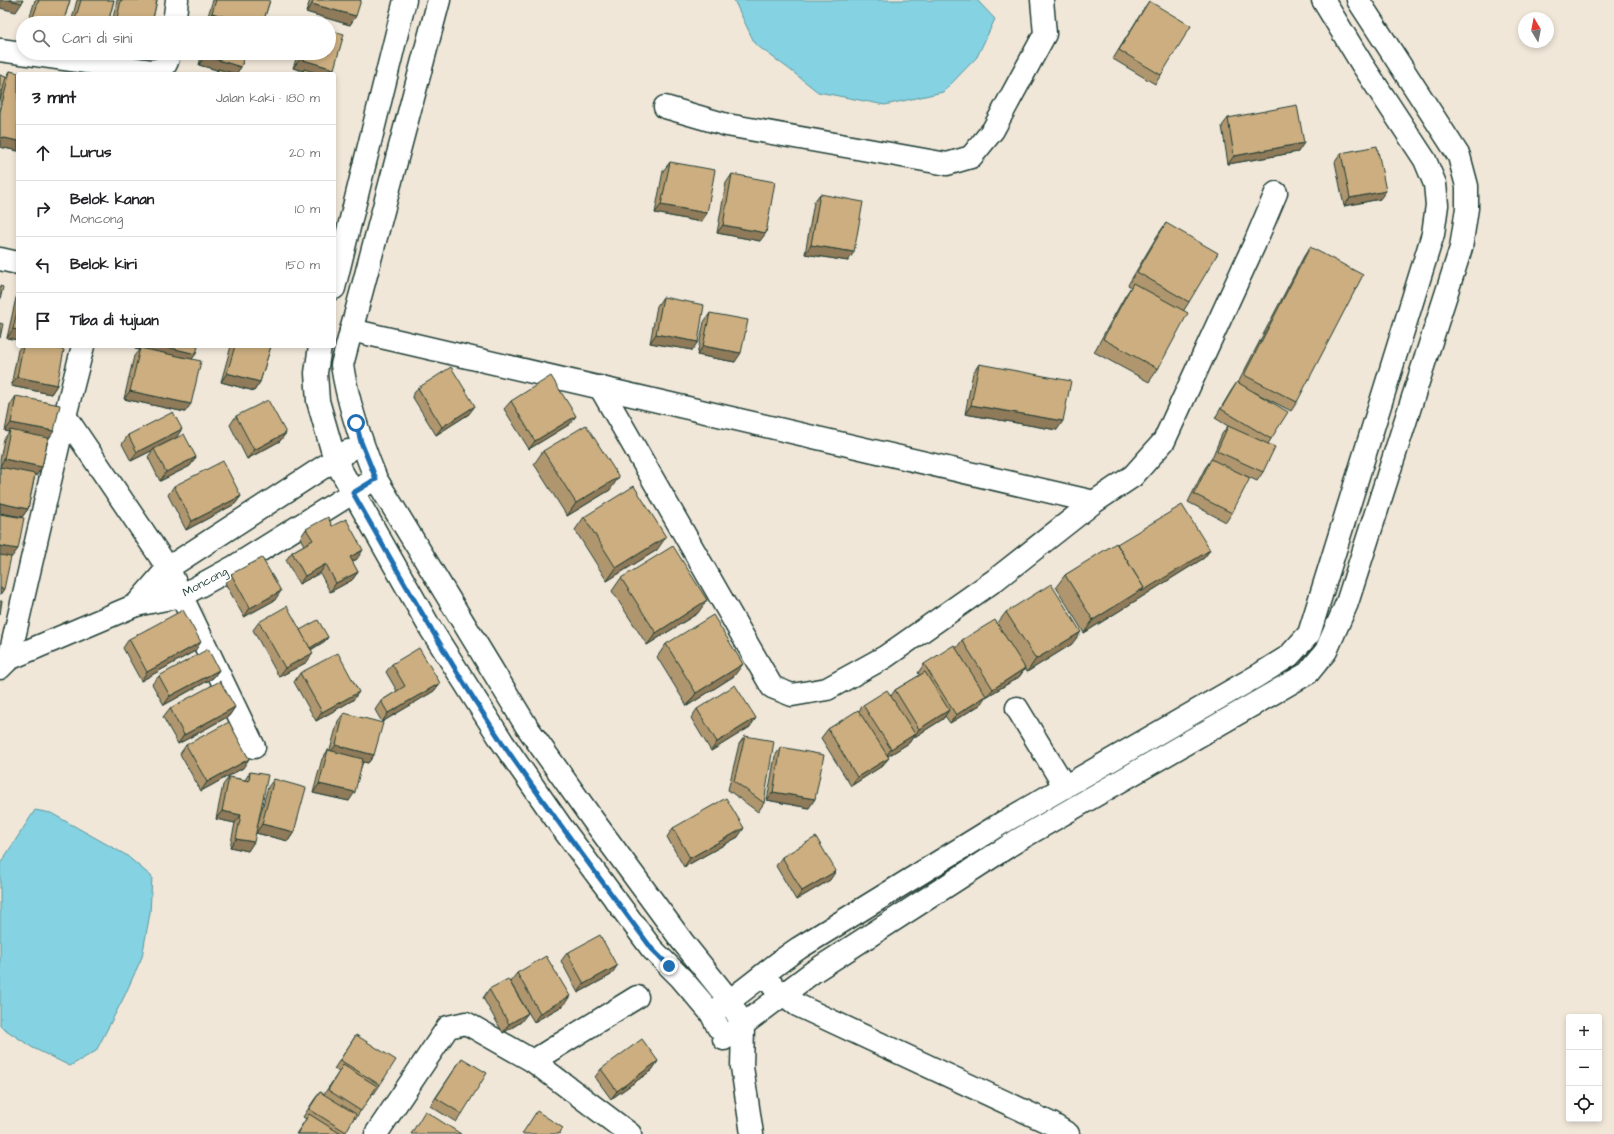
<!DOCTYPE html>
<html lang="id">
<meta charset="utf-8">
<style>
:root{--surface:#fff;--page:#f6f6f6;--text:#202124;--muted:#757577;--line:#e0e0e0}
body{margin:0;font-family:"Architects Daughter",sans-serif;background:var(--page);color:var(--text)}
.controls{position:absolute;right:12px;bottom:12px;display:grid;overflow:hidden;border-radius:4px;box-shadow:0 2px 6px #0003}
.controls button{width:36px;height:36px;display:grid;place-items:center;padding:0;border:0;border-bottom:1px solid var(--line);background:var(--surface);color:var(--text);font:20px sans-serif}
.compass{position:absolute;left:1518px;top:12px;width:36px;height:36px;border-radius:50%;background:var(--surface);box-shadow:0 2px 6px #0003;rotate:350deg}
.stop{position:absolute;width:12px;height:12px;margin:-9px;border:3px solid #1f6fb2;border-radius:50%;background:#fff}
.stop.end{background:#1f6fb2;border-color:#fff;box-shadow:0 1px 4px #0008}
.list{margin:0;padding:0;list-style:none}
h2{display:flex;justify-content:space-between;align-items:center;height:52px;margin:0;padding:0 16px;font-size:17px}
h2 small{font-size:13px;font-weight:400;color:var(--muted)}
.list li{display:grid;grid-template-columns:26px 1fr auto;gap:12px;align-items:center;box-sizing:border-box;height:56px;padding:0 16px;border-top:1px solid var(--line)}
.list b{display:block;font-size:15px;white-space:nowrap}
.list p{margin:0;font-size:13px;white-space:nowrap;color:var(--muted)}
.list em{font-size:13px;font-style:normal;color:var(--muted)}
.icon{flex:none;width:22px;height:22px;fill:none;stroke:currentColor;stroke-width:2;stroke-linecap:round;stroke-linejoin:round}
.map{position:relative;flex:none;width:1614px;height:1134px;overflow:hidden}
.search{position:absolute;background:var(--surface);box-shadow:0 2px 6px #0003;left:16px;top:16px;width:320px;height:44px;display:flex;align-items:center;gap:10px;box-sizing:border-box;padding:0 14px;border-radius:22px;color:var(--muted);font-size:15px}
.panel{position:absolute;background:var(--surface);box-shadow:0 2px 6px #0003;left:16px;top:72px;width:320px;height:276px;border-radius:4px}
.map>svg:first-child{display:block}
</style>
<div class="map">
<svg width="1614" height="1134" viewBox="0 0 1614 1134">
<rect width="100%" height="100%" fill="#f0e7d9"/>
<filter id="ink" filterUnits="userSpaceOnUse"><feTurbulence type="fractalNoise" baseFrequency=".025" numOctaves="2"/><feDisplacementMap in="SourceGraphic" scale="8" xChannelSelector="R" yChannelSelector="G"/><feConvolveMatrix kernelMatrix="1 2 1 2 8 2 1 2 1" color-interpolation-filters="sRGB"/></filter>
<g filter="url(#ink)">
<g fill="#84d2e2" stroke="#5c969c">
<polygon points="734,0 977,0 995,19 977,57 943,92 885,105 818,92 789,69 755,44"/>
<polygon points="35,810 51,813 126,855 152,877 150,913 142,957 124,997 96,1051 70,1066 33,1048 0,1026 0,864"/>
</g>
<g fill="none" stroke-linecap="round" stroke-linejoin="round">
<g stroke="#1f3d34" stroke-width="25">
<g id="minor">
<path d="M 439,0 L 342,365 C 348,405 361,442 376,479 L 527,727 L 593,820 L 682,941 L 730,1001 L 743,1026 L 742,1067 L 752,1134"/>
<polyline points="174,23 177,0"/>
<path d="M 0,50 L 151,71 C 164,69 167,67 169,53"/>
<polyline points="665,107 727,125 947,164 971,157 993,130 1045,34 1042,0"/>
<polyline points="0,259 18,263"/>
<polyline points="334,288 405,0"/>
<polyline points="351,330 1094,502 1133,476 1164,441 1254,245 1276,193"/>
<polyline points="320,346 316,373 318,401 335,460 429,626 503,743 560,825 652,949 681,978 711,1013 718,1027"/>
<polyline points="600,387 772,687 792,695 827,689 885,657 995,580 1094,502"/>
<polyline points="65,416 168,568 254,747"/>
<polyline points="136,605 168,568 348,451"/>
<polyline points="9,659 65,416 83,346"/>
<polyline points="0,668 9,659 136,605 181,596 232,568 365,485"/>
<polyline points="1017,708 1065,787"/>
<polyline points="773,986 797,1005 1052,1124 1068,1134"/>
<path d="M 711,1013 C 742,994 769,968 799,948 L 1002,823 L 1257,676 L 1289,656 L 1309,634 L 1433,234 L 1437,205 L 1435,184 L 1425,160 L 1362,64 L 1323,0"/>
<polyline points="724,1039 813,972 1018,840 1308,673 1326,651 1347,603 1461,248 1467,208 1467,186 1459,156 1358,0"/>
<polyline points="533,1061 637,997"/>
<polyline points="376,1134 448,1027 466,1023 533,1061 630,1134"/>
</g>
</g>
<use href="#minor" stroke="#fff" stroke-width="22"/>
</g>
<g fill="#af966e" stroke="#1f3d34">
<polygon points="35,0 70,0 63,23 28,23"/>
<polygon points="77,0 114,0 108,23 71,23"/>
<polygon points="117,0 157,0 152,23 112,23"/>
<polygon points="213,0 270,0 263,23 211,23 206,22"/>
<polygon points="310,0 361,0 350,25 306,12"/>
<polygon points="1149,1 1161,75 1155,84 1113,59 1143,10"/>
<polygon points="202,53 245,53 241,67 236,74 215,74 217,70 199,65"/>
<polygon points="298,53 329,53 330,74 300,74 303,71 293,68"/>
<polygon points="10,71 18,74 18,151 0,147 0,75 6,78"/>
<polygon points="1228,118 1298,152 1228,164 1222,126"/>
<polygon points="1341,153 1380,199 1344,206 1335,162"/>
<polygon points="670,162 707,213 701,222 655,213 663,171"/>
<polygon points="732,174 760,241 717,233 726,183"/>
<polygon points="820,194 848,261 805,254 814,202"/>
<polygon points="1166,223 1189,302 1184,310 1158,369 1149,382 1094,352 1125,296 1131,287 1128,285 1157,236"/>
<polygon points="1310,247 1297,402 1291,411 1254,392 1271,439 1268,444 1263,472 1257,481 1246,476 1232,513 1226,522 1188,502 1205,468 1211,460 1222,434 1228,426 1215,418 1231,391 1237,382 1238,383 1304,256"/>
<polygon points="18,295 18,340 7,338 16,298"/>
<polygon points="663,297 692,350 650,343 657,306"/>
<polygon points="710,313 735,362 697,355 704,322"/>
<polygon points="21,346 46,346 57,385 51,394 11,386 18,350"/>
<polygon points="136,346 198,346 192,359 185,412 124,399 134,356 139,350 135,349"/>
<polygon points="231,346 271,346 260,382 254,391 221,382"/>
<polygon points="979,364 1057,430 965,414 973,373"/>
<polygon points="418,388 469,414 436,435 412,396"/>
<polygon points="16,396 48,440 42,467 36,476 35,475 28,509 22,517 0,513 0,460 4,439 9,432 5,431 10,405"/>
<polygon points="511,401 570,424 529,449 504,409"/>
<polygon points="236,416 286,433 280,441 247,459 230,425"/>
<polygon points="128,435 177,437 196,457 190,466 160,481 148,457 153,450 131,461 122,444"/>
<polygon points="543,451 610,490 567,516 534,464"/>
<polygon points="174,486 241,496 235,504 186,530 168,495"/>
<polygon points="584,517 657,550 607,581 575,530"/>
<polygon points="332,526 357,559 352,562 358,572 352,580 330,592 320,573 299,584 286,560 292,552 304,545 300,538 306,529"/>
<polygon points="1117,544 1210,550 1204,558 1084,633 1056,587 1065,575"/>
<polygon points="231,574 275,600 244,617 225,583"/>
<polygon points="621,578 698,613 647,645 612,591"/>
<polygon points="1006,612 1072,644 1027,672 1025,669 1019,677 986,697 956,649 962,640 997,624"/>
<polygon points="259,622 300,630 328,637 325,641 311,650 307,662 279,677 253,630"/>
<polygon points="129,639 195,651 141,681 123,648"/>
<polygon points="666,644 734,676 687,706 657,657"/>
<polygon points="392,664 440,683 434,691 382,722 375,710 381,701 397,691 386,672"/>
<polygon points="924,664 980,705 950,723 945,716 943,719 913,738 913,737 909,743 888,756 882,766 851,786 821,738 828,729 859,711 863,705 891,696 895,690 920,675 918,673"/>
<polygon points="219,670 213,678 164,705 152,684 159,676"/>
<polygon points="300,673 353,700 316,721 294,682"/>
<polygon points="235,707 229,716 178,744 163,717 170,708"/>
<polygon points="697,709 750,727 711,751 691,718"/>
<polygon points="344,713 374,755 368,763 363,762 349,801 313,793 322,759 328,750 330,750 338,721"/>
<polygon points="745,736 764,803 758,812 728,790 739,744"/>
<polygon points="186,745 243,768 201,791 180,754"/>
<polygon points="781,747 809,808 767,800 775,756"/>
<polygon points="250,772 258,823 268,787 274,779 294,832 288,841 256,833 248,851 230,847 235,823 216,819 223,785 229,777 245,780"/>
<polygon points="673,828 738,837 684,867 667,837"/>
<polygon points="782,857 830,880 796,900 776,866"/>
<polygon points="567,953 611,975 578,993 561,961"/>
<polygon points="517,973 564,1005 534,1022 510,982"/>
<polygon points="489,989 521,1022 503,1033 483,998"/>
<polygon points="356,1035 380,1085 374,1094 373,1093 355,1119 354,1118 344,1134 296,1134 306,1119 303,1117 314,1100 320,1092 324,1094 339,1072 334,1069"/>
<polygon points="462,1058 462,1114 456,1122 430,1106"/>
<polygon points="658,1061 652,1070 611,1099 595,1077 601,1069"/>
</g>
<g fill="#8f7a5a" stroke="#1f3d34">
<polygon points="0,0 9,0 22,3 16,12 0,8"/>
<polygon points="312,4 356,16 350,25 306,12"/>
<polygon points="212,13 247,23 215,23 215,22 214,23 211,23 206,22"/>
<polygon points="33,17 52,23 30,23"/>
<polygon points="125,53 143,53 141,56"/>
<polygon points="205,56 241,67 236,74 218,69 217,70 199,65"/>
<polygon points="300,59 334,69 330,74 315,74 304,69 303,71 293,68"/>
<polygon points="0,137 18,141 18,151 0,147"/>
<polygon points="1304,143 1298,152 1228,164 1234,156"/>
<polygon points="1386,191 1380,199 1344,206 1350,198"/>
<polygon points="661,205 707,213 701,222 655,213"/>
<polygon points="723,225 766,233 760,241 717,233"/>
<polygon points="811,245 854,252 848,261 805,254"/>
<polygon points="13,329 18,330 18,340 7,338"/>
<polygon points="656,334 698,342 692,350 650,343"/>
<polygon points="48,346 59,346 58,348"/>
<polygon points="137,346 163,346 196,354 189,363 140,348 139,350 135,349"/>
<polygon points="703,346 741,353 735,362 697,355"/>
<polygon points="227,373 260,382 254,391 221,382"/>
<polygon points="17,377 57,385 51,394 11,386"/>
<polygon points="130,391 191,404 185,412 124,399"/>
<polygon points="971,405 1063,421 1057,430 965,414"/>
<polygon points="475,406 469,414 436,435 442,427"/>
<polygon points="576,416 570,424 529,449 535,441"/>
<polygon points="11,423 54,431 48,440 10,432 10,430 9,432 5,431"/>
<polygon points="182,429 176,438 154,449 153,450 131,461 137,452"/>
<polygon points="286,433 280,441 247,459 254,450"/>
<polygon points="196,457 190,466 160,481 166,472"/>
<polygon points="4,459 42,467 36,476 0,469 0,466"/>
<polygon points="619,477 610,490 567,516 576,503"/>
<polygon points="241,496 235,504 186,530 192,521"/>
<polygon points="0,503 28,509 22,517 0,513"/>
<polygon points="666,537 657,550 607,581 616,568"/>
<polygon points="0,546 18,549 11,558 0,556"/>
<polygon points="363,550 357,559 344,566 350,557"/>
<polygon points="1210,550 1204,558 1084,633 1093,620 1144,588"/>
<polygon points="326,564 320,573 299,584 305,576"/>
<polygon points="358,572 352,580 330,592 336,583"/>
<polygon points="0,588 4,589 0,595"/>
<polygon points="281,591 275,600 244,617 250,608"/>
<polygon points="707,600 698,613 647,645 656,633"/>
<polygon points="1081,632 1072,644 1027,672 1036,659"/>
<polygon points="328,637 325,641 307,652 310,648"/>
<polygon points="201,642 195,651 141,681 147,672"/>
<polygon points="313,653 307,662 279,677 285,668"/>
<polygon points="743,664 734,676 687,706 696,693"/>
<polygon points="1025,668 1019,677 986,697 993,689"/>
<polygon points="219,670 213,678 164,705 170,696"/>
<polygon points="440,683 434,691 382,722 388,713"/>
<polygon points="359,692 353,700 316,721 322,712"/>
<polygon points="986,696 980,705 950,723 956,715"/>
<polygon points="235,707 229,716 178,744 184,735"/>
<polygon points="949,710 943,719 913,738 919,729"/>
<polygon points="756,718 750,727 711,751 717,742"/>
<polygon points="915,734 909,743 885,758 891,749"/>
<polygon points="336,745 374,755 368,763 329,754"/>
<polygon points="889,758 882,766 851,786 857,777"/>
<polygon points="249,759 243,768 201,791 207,782"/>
<polygon points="319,784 355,792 349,801 313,793"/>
<polygon points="773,792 815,799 809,808 767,800"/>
<polygon points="222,811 241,815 235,823 216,819"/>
<polygon points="262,824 294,832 288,841 256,833"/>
<polygon points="744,828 738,837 684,867 690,858"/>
<polygon points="236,839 254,842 248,851 230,847"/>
<polygon points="836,871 830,880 796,900 802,891"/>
<polygon points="617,966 611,975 578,993 584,984"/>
<polygon points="570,996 564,1005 534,1022 540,1013"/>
<polygon points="528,1013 521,1022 503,1033 509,1024"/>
<polygon points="658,1061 652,1070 611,1099 617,1091"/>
</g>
<g fill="#ccae80" stroke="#1f3d34">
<polygon points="9,0 23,0 22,3"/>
<polygon points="39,0 70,0 63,23 52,23 33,17"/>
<polygon points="81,0 114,0 108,23 74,23"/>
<polygon points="121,0 157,0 152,23 116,23"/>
<polygon points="216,0 270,0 263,23 247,23 212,13"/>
<polygon points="313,0 361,0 356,16 312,4"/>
<polygon points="1149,1 1191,26 1161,75 1119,50"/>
<polygon points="329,30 344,34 334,69 300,59 301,53 329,53"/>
<polygon points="206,53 245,53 241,67 205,56"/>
<polygon points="218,69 236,74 217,74"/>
<polygon points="304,69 321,74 302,74"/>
<polygon points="10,71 23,74 18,74 18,141 0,137 0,112"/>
<polygon points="0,75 6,77 0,101"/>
<polygon points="334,78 336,78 334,84"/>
<polygon points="1297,105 1304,143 1234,156 1228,118"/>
<polygon points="1377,146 1386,191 1350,198 1341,153"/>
<polygon points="670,162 715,170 707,213 661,205"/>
<polygon points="732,174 775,182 766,233 723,225"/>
<polygon points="820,194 863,202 854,252 811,245"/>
<polygon points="1166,223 1218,253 1189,302 1137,272"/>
<polygon points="1310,247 1363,275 1297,402 1244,375"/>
<polygon points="1133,283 1188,313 1158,369 1103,339"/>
<polygon points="0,286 3,287 0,300"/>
<polygon points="663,297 704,305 698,342 656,334"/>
<polygon points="18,307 18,330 13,329"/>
<polygon points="710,313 748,320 741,353 703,346"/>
<polygon points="0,323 3,324 0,338"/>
<polygon points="23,346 46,346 64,350 57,385 17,377"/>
<polygon points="163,346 198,346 196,354"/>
<polygon points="235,346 271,346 260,382 227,373"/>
<polygon points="140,348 201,361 191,404 130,391"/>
<polygon points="979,364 1071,381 1063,421 971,405"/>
<polygon points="451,367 475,406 442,427 418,388"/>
<polygon points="551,376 576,416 535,441 511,401"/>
<polygon points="1237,382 1288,412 1271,439 1221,409"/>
<polygon points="16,396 60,405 54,431 11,423"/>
<polygon points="268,400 286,433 254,450 236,416"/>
<polygon points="173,412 182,429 137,452 128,435"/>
<polygon points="586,425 619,477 576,503 543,451"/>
<polygon points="1228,426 1275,447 1263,472 1217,451"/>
<polygon points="10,430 48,438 42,467 4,459"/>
<polygon points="184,434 196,457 166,472 154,449"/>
<polygon points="1211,459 1250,478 1232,513 1194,494"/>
<polygon points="223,461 241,496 192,521 174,486"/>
<polygon points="0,467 35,474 28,509 0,503"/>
<polygon points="634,486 666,537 616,568 584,517"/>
<polygon points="1182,505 1210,550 1141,592 1144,588 1117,544"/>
<polygon points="0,514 24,518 18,549 0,546"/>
<polygon points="328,517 332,526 346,519 363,550 350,557 358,572 336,583 326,564 305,576 292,552 313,540 306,529"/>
<polygon points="1116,543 1144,588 1093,620 1065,575"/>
<polygon points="673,546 707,600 656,633 621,578"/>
<polygon points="0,555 11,557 4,589 0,588"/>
<polygon points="262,558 281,591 250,608 231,574"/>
<polygon points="1051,584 1081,632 1036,659 1006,612"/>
<polygon points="0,601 2,601 0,614"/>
<polygon points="287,606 313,653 285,668 259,622"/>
<polygon points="183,610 201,642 147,672 129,639"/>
<polygon points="713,615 743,664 696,693 666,644"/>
<polygon points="318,620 328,637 310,648 300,630"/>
<polygon points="995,620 1025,668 993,689 962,640"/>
<polygon points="954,645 986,696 956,715 924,664"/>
<polygon points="419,648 440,683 388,713 381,701 405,686 392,664"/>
<polygon points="208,649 219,670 170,696 159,676"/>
<polygon points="338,653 359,692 322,712 300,673"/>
<polygon points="925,672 949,710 919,729 895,690"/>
<polygon points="220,681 235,707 184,735 170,708"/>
<polygon points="735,685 756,718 717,742 697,709"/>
<polygon points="887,690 915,734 891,749 863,705"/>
<polygon points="858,710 889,758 857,777 828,729"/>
<polygon points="344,713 383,723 374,755 336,745"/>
<polygon points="229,722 249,759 207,782 186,745"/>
<polygon points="745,736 774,741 764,803 734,781"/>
<polygon points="781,747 824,755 815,799 773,792"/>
<polygon points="328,750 363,759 355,792 319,784"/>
<polygon points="250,772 268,775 254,842 236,839 241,815 222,811 229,777 249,781"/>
<polygon points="274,779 306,788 294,832 262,824"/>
<polygon points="726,798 744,828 690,858 673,828"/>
<polygon points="816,837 836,871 802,891 782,857"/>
<polygon points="600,935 617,966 584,984 567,953"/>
<polygon points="546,956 570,996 540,1013 517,973"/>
<polygon points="508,979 528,1013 509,1024 489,989"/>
<polygon points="356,1035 396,1060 380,1085 340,1060"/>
<polygon points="642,1039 658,1061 617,1091 601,1069"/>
<polygon points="462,1058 487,1073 462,1114 436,1098"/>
<polygon points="343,1065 377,1086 361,1111 328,1090"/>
<polygon points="320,1092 356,1114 346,1132 309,1109"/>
<polygon points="425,1111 461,1134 411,1134"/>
<polygon points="537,1111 563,1128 559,1134 522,1134"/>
<polygon points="309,1114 341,1134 297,1134"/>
</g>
</g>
<g fill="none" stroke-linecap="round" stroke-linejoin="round" filter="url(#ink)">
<path stroke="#1f6fb2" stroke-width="5" d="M 356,423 L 361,442 L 376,479 L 353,493 C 401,577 449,663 503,744 C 551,814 602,881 652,949 L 669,966"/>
</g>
<g text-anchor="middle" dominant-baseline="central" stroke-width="3" stroke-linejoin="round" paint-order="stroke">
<g font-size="12" fill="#1f3d34" stroke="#fff">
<text transform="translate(205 582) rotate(-28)">Moncong</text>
</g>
</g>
</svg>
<div class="controls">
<button>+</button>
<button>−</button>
<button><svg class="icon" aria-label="locate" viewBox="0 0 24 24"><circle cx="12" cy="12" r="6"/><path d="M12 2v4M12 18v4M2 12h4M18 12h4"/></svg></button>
</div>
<svg class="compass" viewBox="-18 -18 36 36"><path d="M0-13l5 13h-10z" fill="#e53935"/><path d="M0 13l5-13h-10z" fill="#757577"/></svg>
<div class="stop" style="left:356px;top:423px"></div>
<div class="stop end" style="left:669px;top:966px"></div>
<div class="search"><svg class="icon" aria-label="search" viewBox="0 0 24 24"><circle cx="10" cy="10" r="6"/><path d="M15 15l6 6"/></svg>Cari di sini</div>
<section class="panel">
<h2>3 mnt<small>Jalan kaki · 180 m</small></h2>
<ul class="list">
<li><svg class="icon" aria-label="ahead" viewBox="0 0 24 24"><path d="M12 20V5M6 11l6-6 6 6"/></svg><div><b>Lurus</b></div><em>20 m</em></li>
<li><svg class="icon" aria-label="right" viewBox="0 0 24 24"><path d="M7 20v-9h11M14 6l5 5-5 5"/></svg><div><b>Belok kanan</b><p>Moncong</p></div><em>10 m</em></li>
<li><svg class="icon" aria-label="left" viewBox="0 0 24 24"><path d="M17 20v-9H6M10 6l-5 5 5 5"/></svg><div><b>Belok kiri</b></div><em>150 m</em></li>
<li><svg class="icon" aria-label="arrive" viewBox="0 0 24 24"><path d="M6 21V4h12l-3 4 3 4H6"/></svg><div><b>Tiba di tujuan</b></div></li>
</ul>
</section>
</div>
